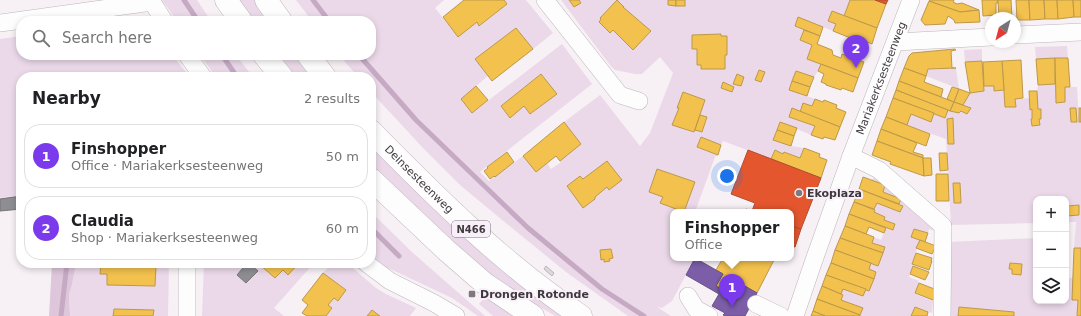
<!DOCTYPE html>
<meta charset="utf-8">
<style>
:root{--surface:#fff;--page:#f2f2f2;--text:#202124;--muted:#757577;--line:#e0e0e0;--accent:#7c3aed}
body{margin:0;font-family:"DejaVu Sans",sans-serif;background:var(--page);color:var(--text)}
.controls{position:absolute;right:12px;bottom:12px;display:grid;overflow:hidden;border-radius:8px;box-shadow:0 2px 6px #0003}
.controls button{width:36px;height:36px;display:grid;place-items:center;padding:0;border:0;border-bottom:1px solid var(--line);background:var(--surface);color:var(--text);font:20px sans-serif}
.compass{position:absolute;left:985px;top:12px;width:36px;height:36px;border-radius:50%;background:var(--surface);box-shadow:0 2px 6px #0003;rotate:216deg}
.you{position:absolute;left:727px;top:176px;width:14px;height:14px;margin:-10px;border:3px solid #fff;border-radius:50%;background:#1a73e8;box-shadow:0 0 0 6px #1a73e833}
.badge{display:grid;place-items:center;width:26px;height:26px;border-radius:50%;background:var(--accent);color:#fff;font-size:13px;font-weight:700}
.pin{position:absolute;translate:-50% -33px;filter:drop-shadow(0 1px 2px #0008)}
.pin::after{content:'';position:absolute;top:21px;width:14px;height:12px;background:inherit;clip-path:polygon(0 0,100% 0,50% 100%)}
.popup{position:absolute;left:670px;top:209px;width:124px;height:52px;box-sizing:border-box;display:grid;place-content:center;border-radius:8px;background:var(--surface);filter:drop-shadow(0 1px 3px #0005);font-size:13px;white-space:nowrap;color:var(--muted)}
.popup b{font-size:15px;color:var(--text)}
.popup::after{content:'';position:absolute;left:50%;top:100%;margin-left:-8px;border:8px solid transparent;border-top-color:var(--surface)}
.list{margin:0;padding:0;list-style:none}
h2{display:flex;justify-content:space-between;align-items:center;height:52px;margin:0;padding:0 16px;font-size:17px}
h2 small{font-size:13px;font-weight:400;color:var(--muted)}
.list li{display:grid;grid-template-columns:26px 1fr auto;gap:12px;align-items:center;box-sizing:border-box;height:64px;margin:0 8px 8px;padding:0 8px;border:1px solid var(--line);border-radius:16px}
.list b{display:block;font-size:15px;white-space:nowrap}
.list p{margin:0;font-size:13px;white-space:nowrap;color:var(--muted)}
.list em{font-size:13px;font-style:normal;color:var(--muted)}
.icon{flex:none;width:22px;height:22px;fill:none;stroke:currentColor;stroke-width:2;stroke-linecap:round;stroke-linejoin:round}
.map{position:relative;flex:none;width:1081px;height:316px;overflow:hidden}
.search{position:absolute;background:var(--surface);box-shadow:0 2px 6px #0003;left:16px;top:16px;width:360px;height:44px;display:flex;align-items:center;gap:10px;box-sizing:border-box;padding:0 14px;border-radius:16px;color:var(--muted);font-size:15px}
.panel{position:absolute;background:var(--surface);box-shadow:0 2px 6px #0003;left:16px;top:72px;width:360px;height:196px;border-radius:16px}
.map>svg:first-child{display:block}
</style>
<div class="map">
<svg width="1081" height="316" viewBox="0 0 1081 316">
<rect width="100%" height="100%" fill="#f7f1f6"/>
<g fill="#ebd9e9" fill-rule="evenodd">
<polygon points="162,0 197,0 211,21 177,21"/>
<polygon points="239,0 255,0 270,21 254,21"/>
<path d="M 296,0 L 444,0 L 435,8 L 458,37 L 477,22 L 480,26 L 507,4 L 504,0 L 526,0 L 553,33 L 533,49 L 516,28 L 475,59 L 488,76 L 461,99 L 472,113 L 562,44 L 592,84 L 480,172 L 489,181 L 523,156 L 536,172 L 547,163 L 551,169 L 560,163 L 560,161 L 581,144 L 564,122 L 600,95 L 640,146 L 650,133 L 673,73 L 660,57 L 642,74 L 635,74 L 615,70 L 610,65 L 561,0 L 569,0 L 574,7 L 581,3 L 579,0 L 668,0 L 668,5 L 685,6 L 685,0 L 850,0 L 844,16 L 832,11 L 828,21 L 836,24 L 833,31 L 798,17 L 795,26 L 804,30 L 800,40 L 812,45 L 807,59 L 821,64 L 818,71 L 814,77 L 796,71 L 789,90 L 815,99 L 812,106 L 800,112 L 792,109 L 789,117 L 815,126 L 811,135 L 780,122 L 773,139 L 791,146 L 804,148 L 800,158 L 785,152 L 783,154 L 775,150 L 771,159 L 723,141 L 721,145 L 701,137 L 697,147 L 718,155 L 715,157 L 695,212 L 673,212 L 673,258 L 695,258 L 672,301 L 662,308 L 657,307 L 671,316 L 628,316 L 566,272 L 507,224 L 460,185 L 424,149 L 371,92 L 371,77 L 358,77 L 339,55 L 371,55 L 371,21 L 312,21 ZM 617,0 L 624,7 L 623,7 L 651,31 L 633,49 L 613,30 L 610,33 L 599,22 L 601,19 L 600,18 ZM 721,34 L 727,55 L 725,55 L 725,69 L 701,69 L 697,49 L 692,48 L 692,35 ZM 759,70 L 765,73 L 761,82 L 755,80 ZM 541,74 L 556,94 L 531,114 L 524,106 L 510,118 L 501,106 ZM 737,75 L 744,77 L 740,86 L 734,83 ZM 723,82 L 734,87 L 732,92 L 721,88 ZM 705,100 L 700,115 L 707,118 L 702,132 L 695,130 L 694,132 L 673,125 L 679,108 L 677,108 ZM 607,161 L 622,180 L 609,190 L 607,187 L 595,197 L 595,199 L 583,208 L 580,176 L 583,179 ZM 657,169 L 695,182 L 684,212 L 661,203 L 663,197 L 649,192 Z"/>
<polygon points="21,36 21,55 172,55 190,77 157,77 152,75 150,77 21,77 21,195 0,198 0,39"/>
<polygon points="1067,46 1068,58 1036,59 1035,47"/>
<polygon points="982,49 982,61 965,62 964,50"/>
<polygon points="200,55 236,55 253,77 216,77"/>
<polygon points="279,55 295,55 313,77 296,77"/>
<polygon points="956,68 959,89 926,76 928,69"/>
<path d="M 1055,84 L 1057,103 L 1065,102 L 1065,87 L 1077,87 L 1079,122 L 1081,122 L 1081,248 L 1074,248 L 1076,222 L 1066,222 L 1066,199 L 1036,199 L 1036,223 L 951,225 L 946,139 L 907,125 L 911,114 L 930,121 L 934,113 L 945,118 L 948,110 L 959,113 L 961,111 L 967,113 L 970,108 L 963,105 L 970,93 L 984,91 L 984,86 L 994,86 L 994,91 L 1004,90 L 1005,107 L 1015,107 L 1015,99 L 1030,98 L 1031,110 L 1032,109 L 1032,119 L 1031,119 L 1032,125 L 1040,125 L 1039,119 L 1041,119 L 1041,109 L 1038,109 L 1037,91 L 1038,85 ZM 953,183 L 960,183 L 961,202 ZM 1078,205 L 1079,215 L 1067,215 L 1067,206 Z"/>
<polygon points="371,144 567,316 555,316 509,288 487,273 392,186 371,163"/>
<polygon points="876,176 935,226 935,231 929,229 928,233 914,229 911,237 920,240 912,264 914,264 913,266 909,277 919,281 915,294 933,301 932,313 915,307 911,316 860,316 862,308 841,300 843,295 841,294 843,289 863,296 866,289 869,290 876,272 869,269 871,263 878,265 885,248 872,243 874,237 881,240 886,228 892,230 895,224 884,220 885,217 874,212 875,210 874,209 877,203 900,212 903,206 899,204 901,199 883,192 871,180"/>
<polygon points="371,212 413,253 485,316 478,316 452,298 386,267 371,255"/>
<path d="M 1036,238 L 1036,301 L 1066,301 L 1066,278 L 1073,278 L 1072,300 L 1078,300 L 1077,316 L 1014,316 L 1014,312 L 959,307 L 958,316 L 947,316 L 948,242 ZM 1010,263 L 1022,264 L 1021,274 L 1012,274 L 1012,269 L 1009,269 Z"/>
<polygon points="76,263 101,263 100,274 107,274 107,285 155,286 156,268 154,267 154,263 169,263 168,316 153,316 153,310 114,309 113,316 70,316 69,295 72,285"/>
<polygon points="204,263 314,263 274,308 284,316 202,316"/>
<polygon points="332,263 347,263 376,288 386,294 416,308 410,316 326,316 332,309 328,305 334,298 338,301 346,290 323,273"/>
<polygon points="486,296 514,316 493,316 479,304"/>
</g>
<polygon fill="#dec6db" points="52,263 76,263 72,285 69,295 70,316 49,316"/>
<g fill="#f2c14e" stroke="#bc9849">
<polygon points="464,0 504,0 507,4 479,26 477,22 458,37 443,17"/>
<polygon points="569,0 579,0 581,3 574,7"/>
<polygon points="617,0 624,7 623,7 651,31 633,50 613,30 610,33 599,22 601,19 600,18"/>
<polygon points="668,0 676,0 676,6 668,5"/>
<rect x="676" y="0" width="9" height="6"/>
<polygon points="850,0 875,0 886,4 877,28 844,16"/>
<polygon points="930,0 954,0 953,2 957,4 962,3 979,10 960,12 929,1"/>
<polygon points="982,0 998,0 998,3 996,3 996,15 983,16"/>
<polygon points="998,0 1011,0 1012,18 999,18"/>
<polygon points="1016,0 1029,0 1030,20 1017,20"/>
<polygon points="1029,0 1044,0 1045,19 1030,20"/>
<polygon points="1044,0 1057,0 1058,19 1045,19"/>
<polygon points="1057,0 1073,0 1074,17 1058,19"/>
<polygon points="1073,0 1081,0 1081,17 1074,17"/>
<polygon points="929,1 960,12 979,10 980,22 955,23 954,20 948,16 945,24 925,25 921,20"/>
<polygon points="832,11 877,28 872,44 860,39 858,41 833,31 836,24 828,21"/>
<polygon points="798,17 823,27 820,36 795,26"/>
<polygon points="516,28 533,49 492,81 475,59"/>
<polygon points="804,30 820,36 817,44 832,50 833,55 841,58 842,54 864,62 858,78 807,59 812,45 800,40"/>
<polygon points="721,34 721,36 727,36 727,55 725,55 725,69 701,69 701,65 697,65 697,49 692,49 692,35"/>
<polygon points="955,49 956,50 951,51 952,68 956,68 928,69 926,76 904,68 909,56 912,53"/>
<polygon points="1055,58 1055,84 1038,85 1036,59"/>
<polygon points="1055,58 1068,58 1070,87 1065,87 1065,102 1056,103"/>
<polygon points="1021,60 1023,98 1015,99 1016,107 1005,107 1002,61"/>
<polygon points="982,61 984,91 970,93 965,62"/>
<polygon points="1002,61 1004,90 994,91 994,86 984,86 983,62"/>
<polygon points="821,64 858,78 853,92 842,88 841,90 826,85 826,84 821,82 824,74 818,71"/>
<polygon points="904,68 926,76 924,82 943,89 941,97 899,81"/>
<polygon points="759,70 765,72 761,82 755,80"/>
<polygon points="796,71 814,77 810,87 792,81"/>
<polygon points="541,74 557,94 530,114 524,106 510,118 501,106"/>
<polygon points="737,74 744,77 741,86 733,84"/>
<polygon points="792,81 810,87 807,96 789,90"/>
<polygon points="899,81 954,102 950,111 896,90"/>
<polygon points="723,82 734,87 732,92 721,88"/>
<polygon points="476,86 488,100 472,113 461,99"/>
<polygon points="952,87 959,89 954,102 947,99"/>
<polygon points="959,89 970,93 963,105 954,102"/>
<polygon points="896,90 948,110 945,118 893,98"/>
<polygon points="1029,91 1037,91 1038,109 1041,109 1041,119 1039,119 1040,125 1032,126 1031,119 1032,119 1032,109 1030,110"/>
<polygon points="683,92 705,100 694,132 672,125 679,108 677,108"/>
<polygon points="893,98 934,113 931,122 911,114 907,125 886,117"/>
<polygon points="815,99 823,102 824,100 837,105 836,108 846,112 840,127 800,112 803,103 812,106"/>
<polygon points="954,102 971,108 967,114 961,111 959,113 950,111"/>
<polygon points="792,108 840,127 835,140 824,137 823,139 811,135 815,126 789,117"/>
<polygon points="1070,108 1076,108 1077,122 1071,122"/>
<rect x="1079" y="108" width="2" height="14"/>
<polygon points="700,115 707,117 702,132 695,130"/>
<polygon points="886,117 930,134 926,146 881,129"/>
<polygon points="953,118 954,144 948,144 947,119"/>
<polygon points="564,122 581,144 560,161 556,156 536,172 523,156"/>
<polygon points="780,122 797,128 794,136 777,130"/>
<polygon points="881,129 917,143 913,152 923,155 923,158 877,141"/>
<polygon points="777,130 794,136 791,146 773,140"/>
<polygon points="701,137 721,145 718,155 697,147"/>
<polygon points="877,141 923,158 924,176 890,164 891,162 872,155"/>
<polygon points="804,148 820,154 819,157 827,160 821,178 771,159 775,150 783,154 784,152 800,158"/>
<polygon points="507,152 514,162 495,177 494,176 490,179 484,171 488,168 487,167"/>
<polygon points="939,153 947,153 948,170 940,171"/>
<polygon points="923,158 931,158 932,175 924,176"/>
<polygon points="607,161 622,180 609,190 607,187 595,197 595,199 583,208 567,186 580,176 583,179"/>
<polygon points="657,169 695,182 684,212 660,203 663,197 649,192"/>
<polygon points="936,174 948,174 949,201 936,201"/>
<polygon points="863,177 885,185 883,192 901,199 899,204 859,189"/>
<polygon points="953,183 960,183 961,203 954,203"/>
<polygon points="859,189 903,206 900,212 877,203 874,209 854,202"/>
<polygon points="854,202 875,210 874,212 885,217 884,220 895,224 893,230 849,214"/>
<polygon points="1079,205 1079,215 1067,216 1067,206"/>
<polygon points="849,214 886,228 884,233 869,227 866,234 845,226"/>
<polygon points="845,226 874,237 872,243 885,247 883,253 840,238"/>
<polygon points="914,229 928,233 925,242 911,237"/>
<polygon points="840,238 883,253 878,266 835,250"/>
<polygon points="920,240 936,246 932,254 916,248"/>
<polygon points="1074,248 1081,248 1081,316 1077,316 1078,300 1072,300"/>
<polygon points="611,249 613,258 609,259 610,261 604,262 604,259 601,260 600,250"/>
<polygon points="835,250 871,263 869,269 876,272 874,279 831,263"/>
<polygon points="916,253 932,258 931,261 932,261 929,270 912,264"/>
<polygon points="723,258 770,258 774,260 757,293 729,277 722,289 716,286 723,274 716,270"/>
<polygon points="101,263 154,263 154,267 156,267 155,286 107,285 107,274 100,274"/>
<polygon points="262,263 299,263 288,275 283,270 275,278 260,265"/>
<polygon points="831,263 874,279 869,291 826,275"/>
<polygon points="1010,263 1022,264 1021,275 1012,274 1012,269 1009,269"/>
<polygon points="913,266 929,272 925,280 910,274"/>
<polygon points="323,273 346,290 338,301 334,298 328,305 332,308 326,316 307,316 302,313 308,305 302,300"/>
<polygon points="826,275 866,289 863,296 843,289 841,294 822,286"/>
<polygon points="919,283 937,290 933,300 915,293"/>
<polygon points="822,286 843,295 841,300 863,308 860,315 817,299"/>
<polygon points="817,299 860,315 860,316 825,316 813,311"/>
<polygon points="915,307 928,312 927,316 911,316"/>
<polygon points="959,307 1014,312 1014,316 958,316"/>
<polygon points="114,309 154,310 153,316 113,316"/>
<polygon points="372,310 380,316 367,316"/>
<polygon points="813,311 825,316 811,316"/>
</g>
<g fill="#e4572e" stroke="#b24e32">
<polygon points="875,0 888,0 886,4"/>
<polygon points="748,150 821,178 801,229 791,226 791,212 756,212 752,211 755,203 731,194"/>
<polygon points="746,209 752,211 756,212 745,212"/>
<polygon points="791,226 801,229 795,247 791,246"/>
</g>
<polygon fill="#7b5ea7" stroke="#685387" points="695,258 723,274 716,286 722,289 729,277 757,293 745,316 725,316 723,315 725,313 712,306 719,294 686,275"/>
<g fill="#8d8d92" stroke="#757478">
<polygon points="21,196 21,209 0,211 0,199"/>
<polygon points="247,263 249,263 258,271 246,283 237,275"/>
</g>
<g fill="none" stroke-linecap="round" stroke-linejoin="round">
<g stroke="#c6aac4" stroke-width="5">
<polyline points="184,0 198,21"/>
<polyline points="313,0 329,21"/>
<polyline points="222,55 237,77"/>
<polyline points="359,55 416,120 528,228 602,289 644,316"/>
<polyline points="371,228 399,256"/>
<polyline points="61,316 67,263"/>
</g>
</g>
<polygon fill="#ddd8dc" stroke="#b9b5b9" points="546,266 554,273 552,276 544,269"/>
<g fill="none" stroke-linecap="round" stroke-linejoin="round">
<g stroke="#bbb7bb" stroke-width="18">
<g id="minor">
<polyline points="151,0 164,21"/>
<polyline points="545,0 620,95 639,101"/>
<polyline points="0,23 152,2"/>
<polyline points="1015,35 1081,32"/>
<polyline points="896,42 991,37"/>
<polyline points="187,55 203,77"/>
<polyline points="851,156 879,170 943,226 942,316"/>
<polyline points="366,263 390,281 434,303 456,316"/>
<polyline points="688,296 696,309 709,316"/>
<polyline points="756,304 781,316"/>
<polyline points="187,316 187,263"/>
<path id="s1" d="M 795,316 L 813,263 L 851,156 L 911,0"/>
</g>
</g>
<g stroke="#bbb7bb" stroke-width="23">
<g id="highway">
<polyline points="226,0 241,21"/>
<polyline points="266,0 281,21"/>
<polyline points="264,55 282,77"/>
<polyline points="308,55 325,77"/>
<path id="s2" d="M 371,131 C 437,198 503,264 581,316"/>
<polyline points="371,179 446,250 484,283 533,316"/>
</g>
</g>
<use href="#minor" stroke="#fefdfe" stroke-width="17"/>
<use href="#highway" stroke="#fefdfe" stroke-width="22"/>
</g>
<g fill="#7e797e" stroke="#f9eff8" stroke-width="1.5">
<circle cx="799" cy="193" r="4"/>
<rect x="468" y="290" width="8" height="8" rx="2"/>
</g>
<g text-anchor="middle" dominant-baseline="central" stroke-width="4" stroke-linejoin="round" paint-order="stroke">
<rect fill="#f9eff8" stroke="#757075" stroke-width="1" x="452" y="221" width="38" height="16" rx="3"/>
<g font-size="10" font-weight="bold" fill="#3d393d">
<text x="471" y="229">N466</text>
</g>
<g font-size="11" fill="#3d393d" stroke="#f9eff8">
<text stroke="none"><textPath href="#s1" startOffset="253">Mariakerksesteenweg</textPath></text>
<text stroke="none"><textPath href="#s2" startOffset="68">Deinsesteenweg</textPath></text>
</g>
<g font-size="11" font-weight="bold" fill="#3d393d" stroke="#f9eff8" text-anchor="start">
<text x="807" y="193">Ekoplaza</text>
<text x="480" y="294">Drongen Rotonde</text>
</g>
</g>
</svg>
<div class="controls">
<button>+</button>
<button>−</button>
<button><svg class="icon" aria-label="layers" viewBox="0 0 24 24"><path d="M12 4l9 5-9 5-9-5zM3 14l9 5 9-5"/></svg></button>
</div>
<svg class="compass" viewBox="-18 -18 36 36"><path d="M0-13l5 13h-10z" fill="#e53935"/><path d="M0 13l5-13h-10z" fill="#757577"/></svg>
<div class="you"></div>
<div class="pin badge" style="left:732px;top:307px">1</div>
<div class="popup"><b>Finshopper</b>Office</div>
<div class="pin badge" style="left:856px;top:68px">2</div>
<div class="search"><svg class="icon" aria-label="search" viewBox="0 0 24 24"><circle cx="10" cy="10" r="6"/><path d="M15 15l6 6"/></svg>Search here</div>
<section class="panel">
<h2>Nearby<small>2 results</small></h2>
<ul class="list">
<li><span class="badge">1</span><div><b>Finshopper</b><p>Office · Mariakerksesteenweg</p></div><em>50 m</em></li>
<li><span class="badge">2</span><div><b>Claudia</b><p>Shop · Mariakerksesteenweg</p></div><em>60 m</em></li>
</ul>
</section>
</div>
